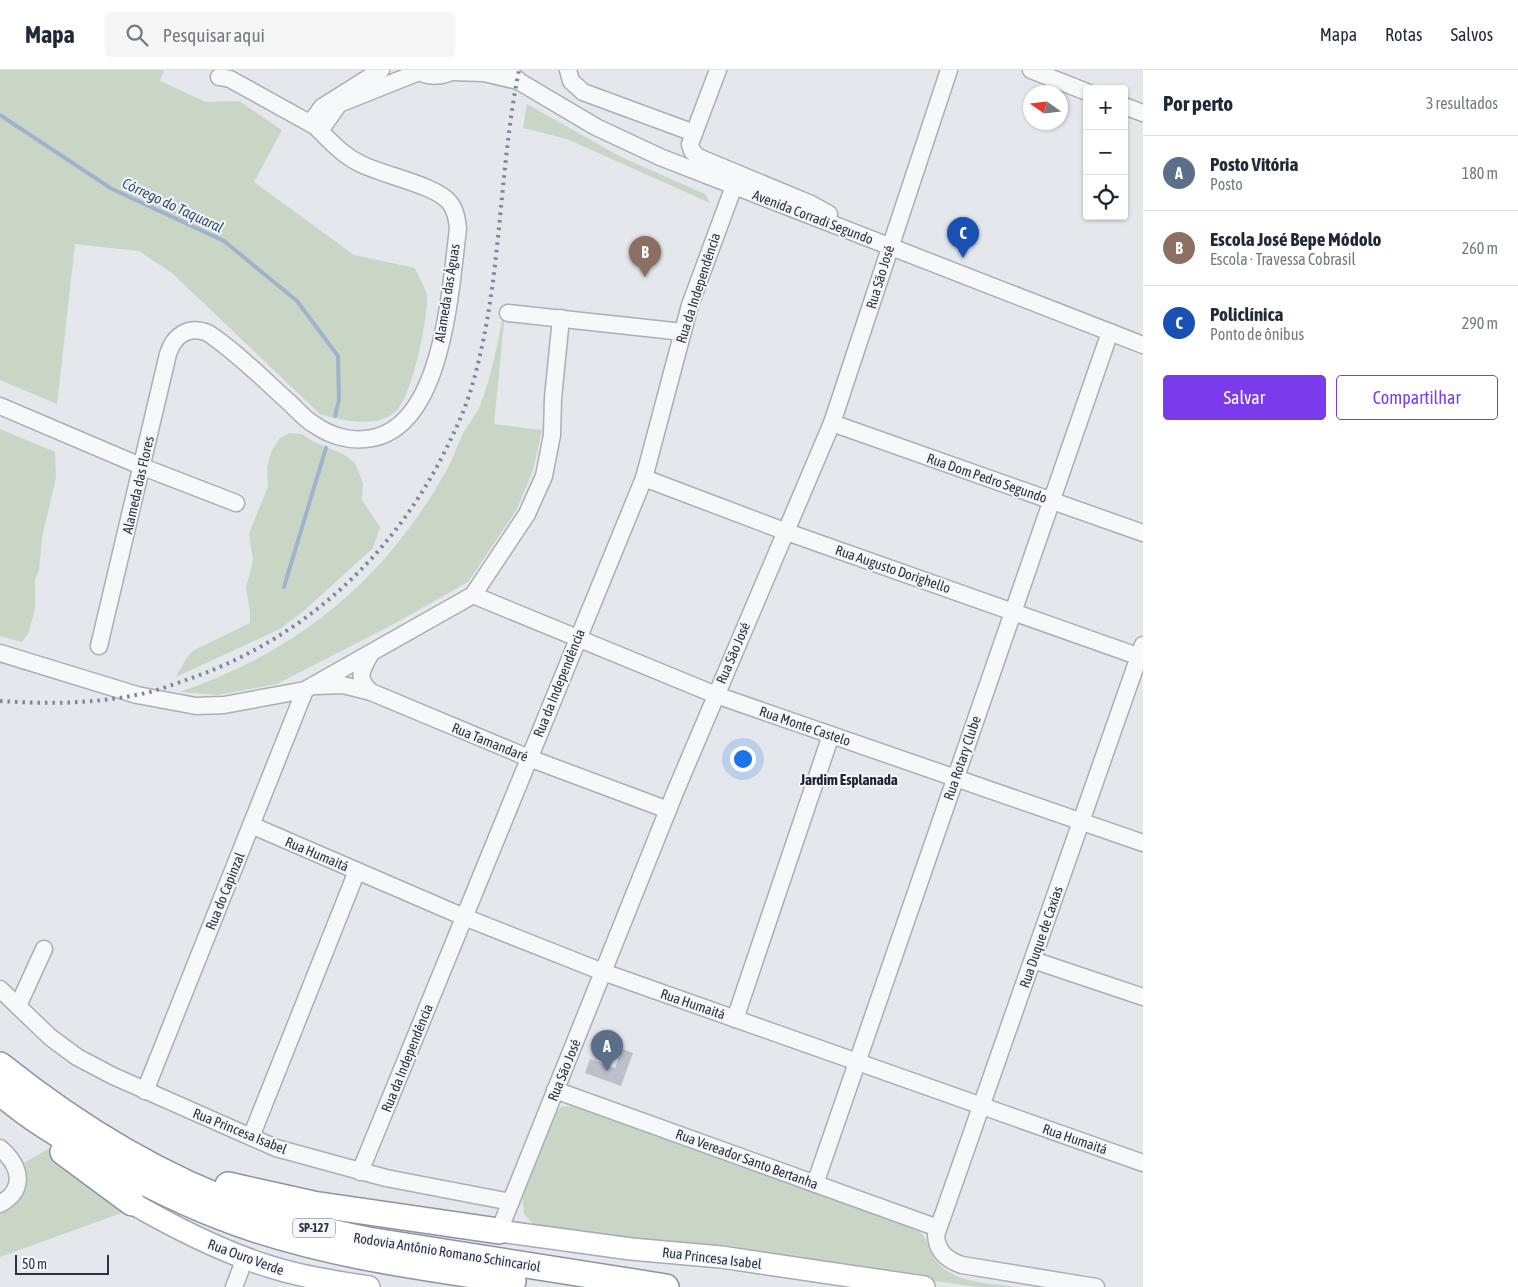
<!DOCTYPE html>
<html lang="pt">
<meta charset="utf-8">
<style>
:root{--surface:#fff;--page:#f6f6f7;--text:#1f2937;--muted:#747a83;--line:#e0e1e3;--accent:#7c3aed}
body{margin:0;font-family:"Asap Condensed",sans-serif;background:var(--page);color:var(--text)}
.controls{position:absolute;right:15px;top:15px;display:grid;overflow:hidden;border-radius:5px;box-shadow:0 1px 4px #0004}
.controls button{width:45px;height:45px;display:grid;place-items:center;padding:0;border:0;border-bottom:1px solid var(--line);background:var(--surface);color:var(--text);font:25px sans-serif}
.compass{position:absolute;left:1023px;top:15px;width:45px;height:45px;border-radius:50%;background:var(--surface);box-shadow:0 1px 4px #0004;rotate:284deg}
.scale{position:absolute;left:15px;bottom:12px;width:94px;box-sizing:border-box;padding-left:5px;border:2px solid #2b3445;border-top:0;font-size:14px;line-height:18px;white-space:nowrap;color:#2b3445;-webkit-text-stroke:4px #f4f6f9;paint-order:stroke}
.you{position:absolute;left:742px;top:688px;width:18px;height:18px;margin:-12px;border:4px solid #fff;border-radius:50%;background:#1a73e8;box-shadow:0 0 0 8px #1a73e833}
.badge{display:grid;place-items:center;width:32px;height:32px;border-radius:50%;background:var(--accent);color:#fff;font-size:16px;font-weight:700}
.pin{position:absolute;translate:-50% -41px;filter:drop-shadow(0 1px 2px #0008)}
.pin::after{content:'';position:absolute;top:26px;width:18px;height:15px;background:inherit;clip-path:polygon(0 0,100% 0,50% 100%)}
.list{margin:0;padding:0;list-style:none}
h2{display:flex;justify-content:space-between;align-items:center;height:65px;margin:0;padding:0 20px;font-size:21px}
h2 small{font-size:16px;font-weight:400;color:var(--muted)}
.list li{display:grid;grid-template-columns:32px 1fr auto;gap:15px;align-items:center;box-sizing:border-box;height:75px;padding:0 20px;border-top:1px solid var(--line)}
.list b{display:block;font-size:19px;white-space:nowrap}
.list p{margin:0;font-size:16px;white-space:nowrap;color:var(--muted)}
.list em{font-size:16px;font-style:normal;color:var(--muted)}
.actions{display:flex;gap:10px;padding:15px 20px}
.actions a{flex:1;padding:11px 0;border:1px solid var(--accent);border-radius:5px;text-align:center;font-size:18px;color:var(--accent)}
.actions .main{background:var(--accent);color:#fff}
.icon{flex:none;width:28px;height:28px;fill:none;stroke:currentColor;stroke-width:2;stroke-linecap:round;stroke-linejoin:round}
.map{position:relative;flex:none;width:1143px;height:1217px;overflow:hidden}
header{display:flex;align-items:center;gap:30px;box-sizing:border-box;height:70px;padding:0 25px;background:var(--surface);border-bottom:1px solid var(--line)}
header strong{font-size:24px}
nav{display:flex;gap:28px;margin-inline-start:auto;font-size:18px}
.search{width:350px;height:45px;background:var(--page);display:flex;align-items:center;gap:12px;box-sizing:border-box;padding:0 18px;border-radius:5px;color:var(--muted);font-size:19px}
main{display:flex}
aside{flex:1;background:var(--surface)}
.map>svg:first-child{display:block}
</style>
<header>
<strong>Mapa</strong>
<div class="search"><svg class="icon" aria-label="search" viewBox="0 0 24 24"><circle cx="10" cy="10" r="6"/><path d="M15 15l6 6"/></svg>Pesquisar aqui</div>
<nav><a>Mapa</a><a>Rotas</a><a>Salvos</a></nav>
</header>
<main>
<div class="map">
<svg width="1143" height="1217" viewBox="0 0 1143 1217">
<rect width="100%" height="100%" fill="#e4e7ec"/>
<g fill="#c9d6c5">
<path d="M 0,0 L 164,0 L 160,11 L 206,32 L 239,31 L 282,60 L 254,112 L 354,185 L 415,198 C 418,207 428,220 427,230 C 427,252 412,325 397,340 C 379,359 341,351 320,344 L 172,203 L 139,181 L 75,174 L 57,334 L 0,310 Z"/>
<polygon points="527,34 621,87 705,124 710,133 567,69 523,58"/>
<path d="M 506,233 L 494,354 L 542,360 L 533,400 L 517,439 L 468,512 L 394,554 L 277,614 L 218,625 L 180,622 C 298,581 383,512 445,403 C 453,390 457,375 464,362 C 469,353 476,345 480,336 C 493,303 498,267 506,233 Z"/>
<polygon points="0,359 55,382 56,408 42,467 39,500 35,510 35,538 29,562 22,572 0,566"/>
<polygon points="289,363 302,364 314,372 343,384 355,393 363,413 362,430 380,457 373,478 306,539 280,559 176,607 187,587 194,580 250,553 250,541 246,518 253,490 249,464 268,416 267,398 271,382 279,369"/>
<path d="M 571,1036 L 919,1161 C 929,1169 929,1182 936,1191 C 955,1214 990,1213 1017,1217 L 977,1217 L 722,1180 L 537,1158 L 524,1144 L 522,1125 L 555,1044 L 561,1037 Z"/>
<path d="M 50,1078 L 127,1141 L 0,1187 L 0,1143 C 23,1135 30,1114 24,1093 Z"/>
</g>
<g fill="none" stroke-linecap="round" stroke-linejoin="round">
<g stroke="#9fb4cc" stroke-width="4">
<polyline points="0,45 112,119 224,171 297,231 338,286 339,330 335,346"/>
<polyline points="284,517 326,378"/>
</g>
</g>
<polygon fill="#bbc0ca" points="622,979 633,983 621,1016 585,1003 590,989 615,998"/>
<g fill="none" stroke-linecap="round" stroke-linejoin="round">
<g stroke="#a9aeb7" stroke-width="19">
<g id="minor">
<path d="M 416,0 C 428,8 443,7 455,0"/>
<polyline points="507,0 520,12 596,57 660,87 1143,275"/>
<polyline points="568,0 571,11 583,22 694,63"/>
<polyline points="718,0 690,74 692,81 698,87 811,134 829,144"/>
<polyline points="1031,0 1087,22"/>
<polyline points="452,2 484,3 518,11"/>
<polyline points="219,7 230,9 313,55"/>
<polyline points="1124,36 1143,43"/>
<polyline points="314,48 322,37 381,0"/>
<polyline points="324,55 339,34 419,2"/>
<polyline points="508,243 683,262"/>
<polyline points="0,336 143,397 236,433"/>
<polyline points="832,353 1143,463"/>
<polyline points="644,408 784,461 1143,588"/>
<polyline points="473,525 716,625 1143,773"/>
<path d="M 99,576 L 168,284 C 174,265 189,255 208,263 C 238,283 265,311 292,335 C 299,342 306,350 315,355 C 329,365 348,371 365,369 C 444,363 450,218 458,159 C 457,150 456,141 450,133 C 437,115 381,105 359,93 C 343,85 331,72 318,59"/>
<polyline points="0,583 137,625 196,636 224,635 305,620 473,525 527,444 544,406 552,365 553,328 561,248"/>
<polyline points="316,616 343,615 371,622 529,688 668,740"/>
<path d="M 371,622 C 355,607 362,600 371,583"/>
<polyline points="251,755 464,847 603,902 1143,1093"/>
<polyline points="1033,890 1143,927"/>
<polyline points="0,919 50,967 77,987 113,1006 251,1067 276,1078 386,1108 511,1132"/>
<polyline points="18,936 44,879"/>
<polyline points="735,949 831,665"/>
<polyline points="555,1020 938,1158"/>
<polyline points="145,1021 305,620"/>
<polyline points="251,1067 357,801"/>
<path d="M 0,1078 C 20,1095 27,1119 0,1134"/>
<polyline points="360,1102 644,408 690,235 734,116"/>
<polyline points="815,1114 1110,262"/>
<polyline points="499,1161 676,720 832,353 949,0"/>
<polyline points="234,1217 245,1188"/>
<path d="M 1096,1217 L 962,1195 C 947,1190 937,1182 936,1165 L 1143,575"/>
</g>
</g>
<g stroke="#a3abb8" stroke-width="24">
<g id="major">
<path d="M 132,1133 C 177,1159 222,1182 271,1197 C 303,1207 336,1212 369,1217"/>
<polyline points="499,1161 631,1179 721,1187 924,1217"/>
</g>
</g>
<g stroke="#8b94a3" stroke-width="28">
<g id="highway">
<path d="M 0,995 C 75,1055 159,1107 250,1139 C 288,1152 328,1162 368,1170 L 666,1217"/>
<path d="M 0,1022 C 27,1046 59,1065 90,1083 C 137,1110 186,1135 237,1153 C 326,1185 420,1197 513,1211"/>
<polyline points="63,1082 132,1133"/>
<polyline points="228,1115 313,1134 499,1161"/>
</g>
</g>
<use href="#minor" stroke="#f7f8fa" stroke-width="16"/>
<use href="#major" stroke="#fff" stroke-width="21"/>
<use href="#highway" stroke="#fff" stroke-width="25"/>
<path stroke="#7d8696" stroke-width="4" stroke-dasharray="2.5 5" stroke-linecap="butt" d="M 0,631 C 45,634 91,634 136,625 C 154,622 172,615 189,609 C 300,570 387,492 441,389 C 453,365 465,341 472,316 C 502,214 498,104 519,0"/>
</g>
<g text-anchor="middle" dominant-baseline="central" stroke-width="4" stroke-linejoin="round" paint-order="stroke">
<rect fill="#f4f6f9" stroke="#676e7b" stroke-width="1" x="293" y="1148.5" width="42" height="19" rx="4"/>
<g font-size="12" font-weight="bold" fill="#2b3445">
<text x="314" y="1158">SP-127</text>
</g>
<g font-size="14" fill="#2b3445" stroke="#f4f6f9">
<text transform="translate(813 147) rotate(21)">Avenida Corradi Segundo</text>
<text transform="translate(880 207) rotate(-73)">Rua São José</text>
<text transform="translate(698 218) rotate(-72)">Rua da Independência</text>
<text transform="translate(447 223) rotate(-81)">Alameda das Águas</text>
<text transform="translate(987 408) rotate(19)">Rua Dom Pedro Segundo</text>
<text transform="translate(138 415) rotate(-77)">Alameda das Flores</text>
<text transform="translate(893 499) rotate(19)">Rua Augusto Dorighello</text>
<text transform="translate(733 583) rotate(-67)">Rua São José</text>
<text transform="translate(559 613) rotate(-68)">Rua da Independência</text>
<text transform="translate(805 656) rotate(19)">Rua Monte Castelo</text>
<text transform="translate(490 672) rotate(22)">Rua Tamandaré</text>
<text transform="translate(962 688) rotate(-71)">Rua Rotary Clube</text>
<text transform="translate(317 784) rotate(23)">Rua Humaitá</text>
<text transform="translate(225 821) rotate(-68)">Rua do Capinzal</text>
<text transform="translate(1041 867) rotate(-71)">Rua Duque de Caxias</text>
<text transform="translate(693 934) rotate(19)">Rua Humaitá</text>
<text transform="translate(407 988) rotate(-68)">Rua da Independência</text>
<text transform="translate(564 1000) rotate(-68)">Rua São José</text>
<text transform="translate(240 1061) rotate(22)">Rua Princesa Isabel</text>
<text transform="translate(1075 1069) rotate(19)">Rua Humaitá</text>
<text transform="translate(747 1089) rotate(20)">Rua Vereador Santo Bertanha</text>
<text transform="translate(447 1182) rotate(9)">Rodovia Antônio Romano Schincariol</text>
<text transform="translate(246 1187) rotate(20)">Rua Ouro Verde</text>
<text transform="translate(712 1188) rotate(7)">Rua Princesa Isabel</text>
</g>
<g font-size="15" font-style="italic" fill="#34527a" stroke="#f4f6f9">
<text transform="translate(173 135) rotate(25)">Córrego do Taquaral</text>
</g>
<g font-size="15" font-weight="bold" fill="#1d2536" stroke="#f4f6f9">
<text x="849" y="709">Jardim Esplanada</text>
</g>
</g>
</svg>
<div class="controls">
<button>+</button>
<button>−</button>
<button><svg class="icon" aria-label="locate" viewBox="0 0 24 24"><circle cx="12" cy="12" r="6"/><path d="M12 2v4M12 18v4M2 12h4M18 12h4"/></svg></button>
</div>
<svg class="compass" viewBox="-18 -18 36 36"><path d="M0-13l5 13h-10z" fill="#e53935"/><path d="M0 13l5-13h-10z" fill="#747a83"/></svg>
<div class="scale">50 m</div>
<div class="you"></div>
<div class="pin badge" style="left:607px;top:1001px;background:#5c6f8a">A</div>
<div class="pin badge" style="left:645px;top:207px;background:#8d6e63">B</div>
<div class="pin badge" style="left:963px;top:188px;background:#1a4fb4">C</div>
</div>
<aside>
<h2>Por perto<small>3 resultados</small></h2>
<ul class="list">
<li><span class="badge" style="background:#5c6f8a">A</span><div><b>Posto Vitória</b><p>Posto</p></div><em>180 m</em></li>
<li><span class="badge" style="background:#8d6e63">B</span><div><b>Escola José Bepe Módolo</b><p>Escola · Travessa Cobrasil</p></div><em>260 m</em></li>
<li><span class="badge" style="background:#1a4fb4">C</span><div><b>Policlínica</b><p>Ponto de ônibus</p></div><em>290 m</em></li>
</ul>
<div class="actions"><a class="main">Salvar</a><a>Compartilhar</a></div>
</aside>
</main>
